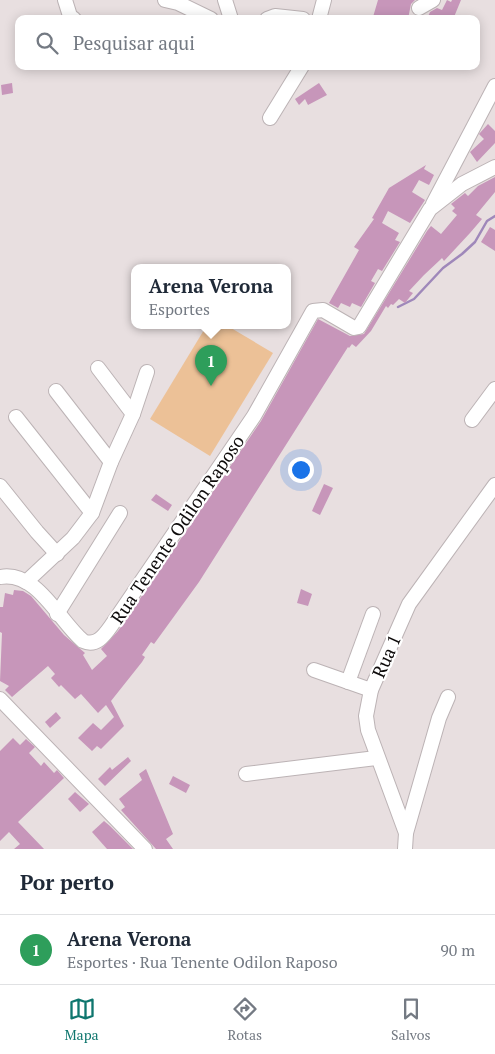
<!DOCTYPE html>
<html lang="pt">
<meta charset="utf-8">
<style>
:root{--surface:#fff;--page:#f2f2f3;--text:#1f2937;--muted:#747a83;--line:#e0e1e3;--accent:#0f766e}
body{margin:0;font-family:"PT Serif",serif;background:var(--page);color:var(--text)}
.you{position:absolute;left:300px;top:469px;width:18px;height:18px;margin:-12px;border:4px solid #fff;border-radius:50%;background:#1a73e8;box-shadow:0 0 0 8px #1a73e833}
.badge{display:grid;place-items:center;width:32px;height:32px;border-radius:50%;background:var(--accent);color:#fff;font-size:16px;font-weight:700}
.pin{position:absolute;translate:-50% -41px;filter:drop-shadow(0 1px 2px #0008)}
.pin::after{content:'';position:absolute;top:26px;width:18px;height:15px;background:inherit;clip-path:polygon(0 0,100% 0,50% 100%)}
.popup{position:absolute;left:131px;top:264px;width:160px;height:65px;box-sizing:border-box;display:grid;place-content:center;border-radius:10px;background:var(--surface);filter:drop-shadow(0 1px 4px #0005);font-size:16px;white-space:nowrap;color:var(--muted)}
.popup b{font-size:19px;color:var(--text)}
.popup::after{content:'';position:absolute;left:50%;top:100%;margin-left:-10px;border:10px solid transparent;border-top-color:var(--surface)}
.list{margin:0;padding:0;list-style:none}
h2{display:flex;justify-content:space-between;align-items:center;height:65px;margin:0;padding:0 20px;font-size:21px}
h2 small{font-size:16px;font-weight:400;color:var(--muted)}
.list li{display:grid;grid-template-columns:32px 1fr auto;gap:15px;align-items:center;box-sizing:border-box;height:70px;padding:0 20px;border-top:1px solid var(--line)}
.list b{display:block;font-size:19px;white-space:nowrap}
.list p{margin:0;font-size:16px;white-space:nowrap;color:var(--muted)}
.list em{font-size:16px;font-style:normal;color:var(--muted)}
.icon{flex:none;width:28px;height:28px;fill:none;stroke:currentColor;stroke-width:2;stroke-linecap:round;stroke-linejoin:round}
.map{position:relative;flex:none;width:495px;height:849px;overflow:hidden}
.search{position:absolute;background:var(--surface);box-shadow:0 2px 12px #0003;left:15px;right:15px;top:15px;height:55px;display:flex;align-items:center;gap:12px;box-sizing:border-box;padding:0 18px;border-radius:10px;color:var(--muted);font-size:19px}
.sheet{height:135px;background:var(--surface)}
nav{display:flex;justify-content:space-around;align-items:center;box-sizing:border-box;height:70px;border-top:1px solid var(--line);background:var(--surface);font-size:14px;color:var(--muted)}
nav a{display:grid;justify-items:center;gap:2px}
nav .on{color:var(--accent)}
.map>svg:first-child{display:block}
</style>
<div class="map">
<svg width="495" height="849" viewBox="0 0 495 849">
<rect width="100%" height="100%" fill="#e8dfe0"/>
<polygon fill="#ecc197" points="207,325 226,325 273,353 210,456 150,419"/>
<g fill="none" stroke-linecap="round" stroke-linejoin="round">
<polyline stroke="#9f88ba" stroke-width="2.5" points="398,307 414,299 443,268 462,254 475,242 487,221 495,216"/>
</g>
<g fill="#c796ba">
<polygon points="378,0 415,0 411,4 408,19 377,19 373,17"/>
<polygon points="447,0 451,2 452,0 461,0 454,17 427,19 430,12 437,8 442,10"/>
<polygon points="12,83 13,93 2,95 1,85"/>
<polygon points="319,83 327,95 308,105 305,99 299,105 295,99"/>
<polygon points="488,124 495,131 495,143 477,162 470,152 484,139 479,134"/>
<polygon points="426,165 424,169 434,175 429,185 419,180 412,192 425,200 410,223 388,211 382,223 399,233 395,240 400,242 382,271 378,269 371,281 375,283 361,307 352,303 350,307 341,303 338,308 329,303 359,250 354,247 374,219 372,218 389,188"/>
<polygon points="495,177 495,192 476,215 482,219 470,233 444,261 442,258 440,260 424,275 409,291 413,293 405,303 399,299 393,305 391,304 388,308 386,306 371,331 356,347 352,344 349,348 348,347 199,582 154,644 151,642 142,655 145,657 142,662 111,701 124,726 101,749 97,746 92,751 78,738 93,723 101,730 114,717 106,705 98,713 81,694 75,699 61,685 59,687 51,678 55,674 48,666 12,697 5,690 9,686 0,681 2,633 0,632 0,607 3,607 5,593 13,595 14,590 23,591 31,596 64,635 85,653 83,655 92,670 107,656 101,649 118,631 261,421 318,319 350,336 364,334 427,231 431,226 441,234 457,215 452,211 455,208 451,204 465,193 468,196 478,186"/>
<polygon points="490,227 495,230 495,251 481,242"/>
<polygon points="324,484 333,488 320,515 312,511"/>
<polygon points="156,494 172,505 168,511 151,500"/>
<polygon points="301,589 312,594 308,606 297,603"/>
<polygon points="56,712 61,718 50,728 45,722"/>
<polygon points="13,738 20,745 26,739 35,747 29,753 41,766 44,762 54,773 57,770 64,778 18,822 44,849 14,849 20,844 9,832 0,841 0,751"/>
<polygon points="128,757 131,761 105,786 98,779 110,767 112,770"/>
<polygon points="146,769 173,834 166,839 173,849 156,849 121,810 125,807 119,799 142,780 139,774"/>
<polygon points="173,776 190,785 186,793 169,784"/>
<polygon points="75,792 89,804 80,812 68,799"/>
<polygon points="104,821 110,826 133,849 107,849 92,832"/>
</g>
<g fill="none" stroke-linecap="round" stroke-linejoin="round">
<g stroke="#bcb3b5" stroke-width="16">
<g id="minor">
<polyline points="65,0 70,16 74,19"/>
<polyline points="165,0 178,3 211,19"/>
<polyline points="225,0 231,19"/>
<polyline points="419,8 433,0"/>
<polyline points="267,19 275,16 303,19"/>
<polyline points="319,19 324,0"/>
<polyline points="270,118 302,66"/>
<polyline points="433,204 495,86"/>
<polyline points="98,368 133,414"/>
<polyline points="56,391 111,462"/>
<polyline points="16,417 92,513"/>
<polyline points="472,420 495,389"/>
<polyline points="0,486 37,532 57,554"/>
<path d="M 0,577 C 37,570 59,621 83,641 C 96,647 104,636 111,626 L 254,416 L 313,311 L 323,310 L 354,328 L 359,327 L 430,209 L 462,184 L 495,167"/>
<polyline points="26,582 73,538 92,513 111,462 133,414 147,372"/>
<polyline points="57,614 120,513"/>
<polyline points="314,670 371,690"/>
<polyline points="348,682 373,614"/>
<polyline points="0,699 145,849"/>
<polyline points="246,774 376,758"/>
<polyline points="406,833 439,718 448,697"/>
<polyline points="405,849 406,833 368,730 366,716 371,690 409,604 495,485"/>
</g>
</g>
<use href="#minor" stroke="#fff" stroke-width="14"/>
</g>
<g text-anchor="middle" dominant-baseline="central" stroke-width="4.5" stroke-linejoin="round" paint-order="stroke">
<g font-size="18" fill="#0e0b0b" stroke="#fff">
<text transform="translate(177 529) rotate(-56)">Rua Tenente Odilon Raposo</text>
<text transform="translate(386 656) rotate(-66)">Rua 1</text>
</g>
</g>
</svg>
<div class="you"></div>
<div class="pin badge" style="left:211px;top:386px;background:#2e9e5b">1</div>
<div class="popup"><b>Arena Verona</b>Esportes</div>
<div class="search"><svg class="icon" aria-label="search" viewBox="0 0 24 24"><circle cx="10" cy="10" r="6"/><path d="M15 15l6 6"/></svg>Pesquisar aqui</div>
</div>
<section class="sheet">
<h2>Por perto<small></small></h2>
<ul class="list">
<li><span class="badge" style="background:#2e9e5b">1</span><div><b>Arena Verona</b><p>Esportes · Rua Tenente Odilon Raposo</p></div><em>90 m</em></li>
</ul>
</section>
<nav>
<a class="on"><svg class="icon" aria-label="map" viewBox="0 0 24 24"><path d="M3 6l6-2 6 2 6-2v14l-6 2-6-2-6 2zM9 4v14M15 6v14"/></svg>Mapa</a>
<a><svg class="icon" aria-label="directions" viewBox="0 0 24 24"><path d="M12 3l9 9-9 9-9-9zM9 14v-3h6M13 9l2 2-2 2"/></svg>Rotas</a>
<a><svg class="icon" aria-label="saved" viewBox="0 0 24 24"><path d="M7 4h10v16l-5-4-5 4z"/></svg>Salvos</a>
</nav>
